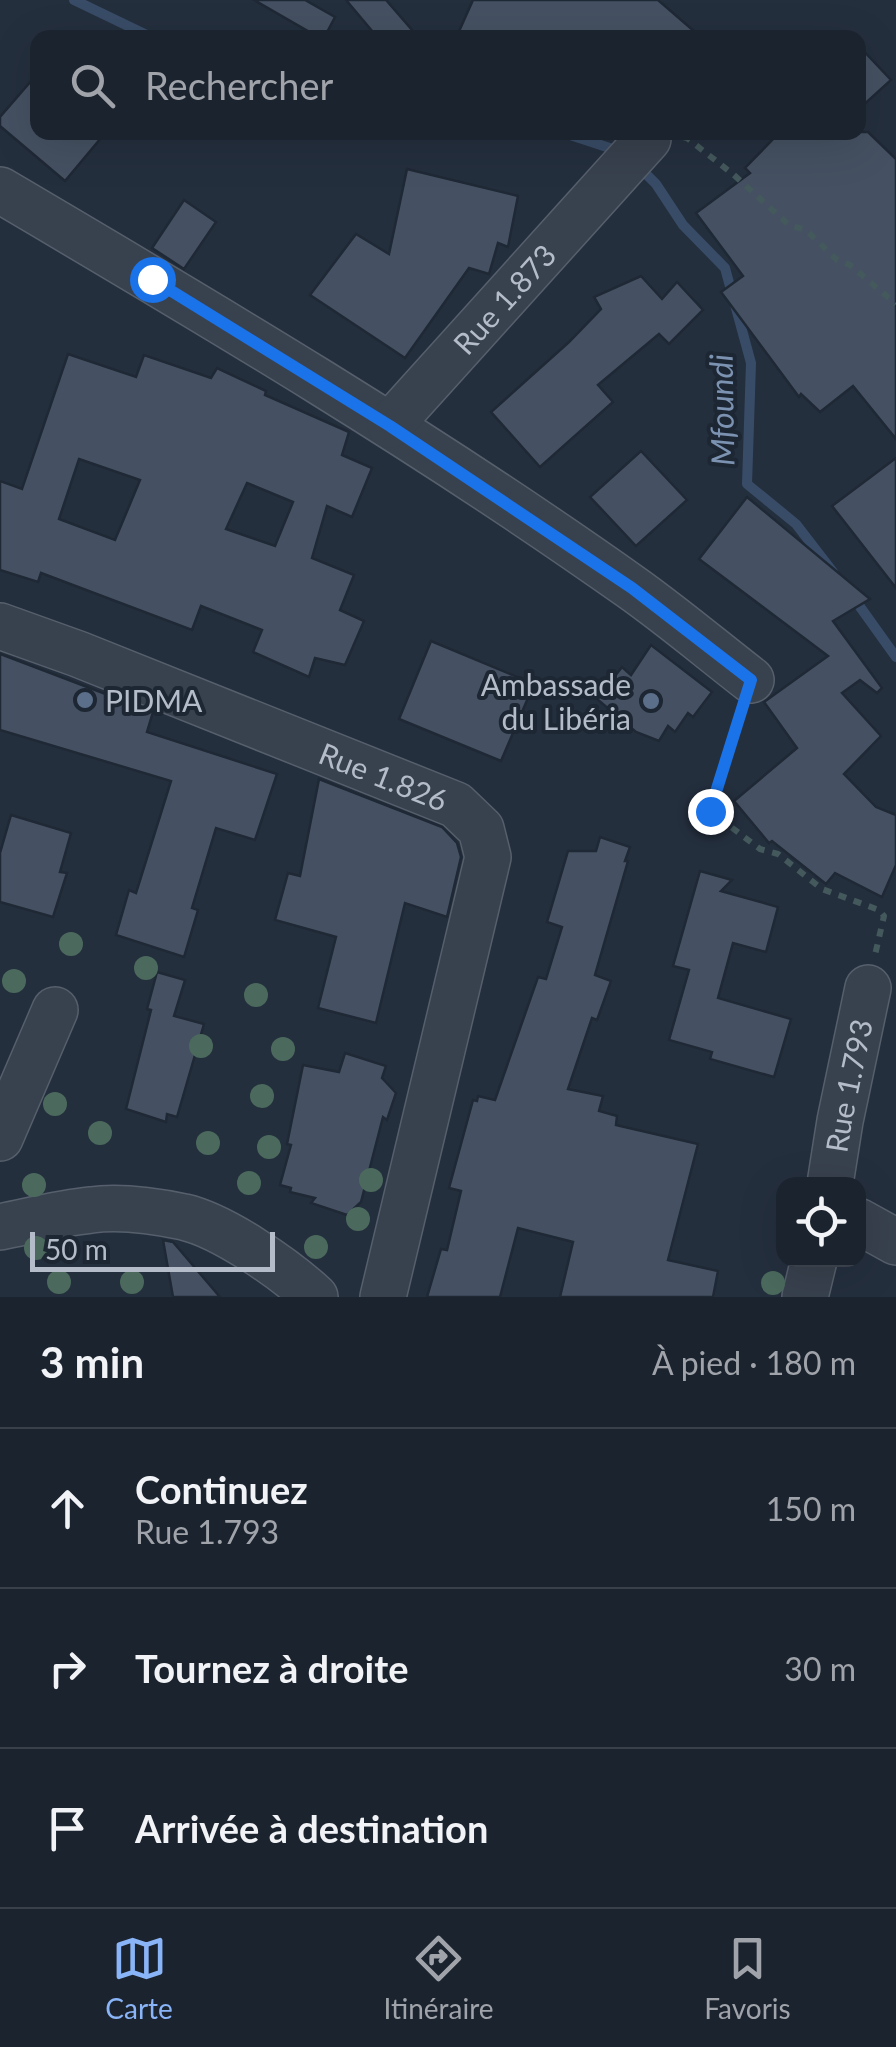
<!DOCTYPE html>
<html lang="fr">
<meta charset="utf-8">
<style>
:root{--surface:#1b232e;--page:#242b36;--text:#f1f3f6;--muted:#a0a4aa;--line:#39404a;--accent:#8ab4f8}
body{margin:0;font-family:Lato,sans-serif;background:var(--page);color:var(--text)}
.controls{position:absolute;right:30px;bottom:30px;display:grid;overflow:hidden;border-radius:20px;box-shadow:0 10px 40px #0002}
.controls button{width:90px;height:90px;display:grid;place-items:center;padding:0;border:0;border-bottom:2px solid var(--line);background:var(--surface);color:var(--text);font:50px sans-serif}
.scale{position:absolute;left:30px;bottom:25px;width:245px;box-sizing:border-box;padding-left:10px;border:5px solid #b4bcc9;border-top:0;font-size:28px;line-height:35px;white-space:nowrap;color:#b4bcc9;-webkit-text-stroke:8px #1d2633;paint-order:stroke}
.stop{position:absolute;width:30px;height:30px;margin:-22px;border:8px solid #1a73e8;border-radius:50%;background:#fff}
.stop.end{background:#1a73e8;border-color:#fff;box-shadow:0 2px 10px #0008}
.list{margin:0;padding:0;list-style:none}
h2{display:flex;justify-content:space-between;align-items:center;height:130px;margin:0;padding:0 40px;font-size:42px}
h2 small{font-size:32px;font-weight:400;color:var(--muted)}
.list li{display:grid;grid-template-columns:65px 1fr auto;gap:30px;align-items:center;box-sizing:border-box;height:160px;padding:0 40px;border-top:2px solid var(--line)}
.list b{display:block;font-size:38px;white-space:nowrap}
.list p{margin:0;font-size:32px;white-space:nowrap;color:var(--muted)}
.list em{font-size:32px;font-style:normal;color:var(--muted)}
.icon{flex:none;width:55px;height:55px;fill:none;stroke:currentColor;stroke-width:2;stroke-linecap:round;stroke-linejoin:round}
.map{position:relative;flex:none;width:896px;height:1297px;overflow:hidden}
.search{position:absolute;background:var(--surface);box-shadow:0 10px 40px #0002;left:30px;right:30px;top:30px;height:110px;display:flex;align-items:center;gap:25px;box-sizing:border-box;padding:0 35px;border-radius:20px;color:var(--muted);font-size:38px}
.sheet{height:610px;background:var(--surface)}
nav{display:flex;justify-content:space-around;align-items:center;box-sizing:border-box;height:140px;border-top:2px solid var(--line);background:var(--surface);font-size:28px;color:var(--muted)}
nav a{display:grid;justify-items:center;gap:5px}
nav .on{color:var(--accent)}
.map>svg:first-child{display:block}
</style>
<div class="map">
<svg width="896" height="1297" viewBox="0 0 896 1297">
<rect width="100%" height="100%" fill="#242f3e"/>
<g fill="none" stroke-linecap="round" stroke-linejoin="round">
<g stroke="#394c67" stroke-width="10">
<polyline points="74,0 153,38"/>
<polyline points="561,132 622,152"/>
<polyline points="638,166 656,184 683,225 725,268 751,363 747,484 796,524 833,572"/>
<polyline points="853,597 896,657"/>
</g>
</g>
<g fill="#455162" stroke="#1f2835" stroke-width="2.5" fill-rule="evenodd">
<polygon points="254,0 305,0 335,17 324,38 320,38"/>
<polygon points="346,0 386,0 419,38 378,38"/>
<polygon points="473,0 658,0 702,38 456,38"/>
<polygon points="858,45 891,80 858,110"/>
<polygon points="38,73 38,132 106,132 65,181 0,126 0,117"/>
<polygon points="780,132 868,132 896,159 896,439 853,386 820,412 801,394 799,397 721,292 743,276 696,213 750,173 745,168"/>
<polygon points="407,169 518,196 508,247 498,243 489,274 469,268 405,358 310,295 356,234 389,254"/>
<polygon points="184,200 216,222 184,269 152,248"/>
<polygon points="641,276 662,299 677,282 703,310 669,344 659,334 598,385 613,402 540,467 491,412 569,342 601,309 594,297"/>
<path d="M 68,354 L 136,377 L 144,355 L 211,378 L 217,368 L 266,391 L 265,395 L 349,432 L 342,455 L 372,468 L 352,517 L 327,506 L 312,558 L 354,575 L 340,610 L 364,621 L 345,665 L 315,658 L 309,677 L 253,652 L 262,630 L 201,606 L 192,630 L 41,573 L 38,582 L 0,570 L 0,481 L 22,489 ZM 79,459 L 140,480 L 115,540 L 59,519 ZM 247,483 L 293,502 L 275,546 L 226,529 Z"/>
<polygon points="641,451 687,500 636,546 590,497"/>
<polygon points="896,458 896,588 832,506"/>
<polygon points="747,497 870,599 833,621 882,688 877,693 860,680 842,693 881,736 844,774 876,807 896,815 896,865 882,897 835,873 826,884 772,841 769,843 734,801 797,748 764,702 828,656 699,559"/>
<polygon points="431,641 534,684 501,761 399,719"/>
<polygon points="651,645 712,692 693,717 688,713 675,732 668,726 659,741 636,732 597,699 622,667 631,675"/>
<polygon points="0,654 153,712 147,732 277,774 255,840 216,828 192,908 198,910 184,957 116,935 129,890 136,893 171,781 0,730"/>
<polygon points="319,779 442,827 457,843 461,857 447,917 405,903 376,1023 318,1008 336,937 275,920 288,873 300,876"/>
<polygon points="11,815 71,833 60,872 67,873 53,917 0,902 0,853"/>
<polygon points="600,837 630,847 625,861 628,861 595,975 611,981 597,1020 592,1018 568,1089 603,1096 599,1111 617,1116 616,1125 698,1144 668,1260 718,1271 713,1297 560,1297 573,1242 518,1228 500,1297 427,1297 441,1249 447,1250 461,1191 449,1188 473,1100 477,1101 478,1096 495,1100 538,977 546,979 562,927 547,922 568,851 596,851"/>
<polygon points="700,871 732,880 721,891 778,907 766,952 733,943 718,998 791,1019 774,1077 710,1059 712,1052 669,1040 689,970 673,966"/>
<polygon points="157,972 185,980 174,1016 204,1024 177,1117 167,1114 166,1122 126,1109 151,1010 147,1009"/>
<polygon points="345,1053 386,1066 382,1078 396,1093 387,1120 383,1117 361,1202 347,1215 311,1203 315,1198 290,1192 291,1188 280,1185 291,1145 287,1144 303,1065 339,1072"/>
<polygon points="163,1240 173,1242 220,1297 173,1297"/>
</g>
<g fill="none" stroke-linecap="round" stroke-linejoin="round">
<g stroke="#565f6c" stroke-width="48">
<g id="minor">
<path d="M 0,190 C 214,316 428,443 631,587 C 672,616 711,649 751,680"/>
<path id="s1" d="M 390,425 L 648,139"/>
<path id="s2" d="M 0,626 L 78,654 L 456,805 L 481,829 L 488,857 L 383,1297"/>
<polyline points="0,1138 55,1010"/>
<path id="s3" d="M 830,1184 L 840,1121 L 868,988"/>
<polyline points="858,1221 896,1242"/>
<path d="M 0,1227 C 30,1221 61,1213 91,1210 C 120,1206 155,1211 184,1217 C 223,1226 285,1269 315,1297"/>
<polyline points="805,1297 814,1260"/>
</g>
</g>
<g stroke="#44595c" stroke-width="6" stroke-dasharray="8 8" stroke-linecap="butt">
<polyline points="683,137 687,138 734,175 789,225 806,230 836,259 850,265 896,304"/>
<polyline points="740,715 710,811 760,849 778,854 822,889 879,910 884,916 875,955"/>
</g>
<use href="#minor" stroke="#38414e" stroke-width="45"/>
</g>
<g fill="#4b6a5d">
<circle cx="71" cy="944" r="12"/>
<circle cx="146" cy="968" r="12"/>
<circle cx="14" cy="981" r="12"/>
<circle cx="256" cy="995" r="12"/>
<circle cx="201" cy="1046" r="12"/>
<circle cx="283" cy="1049" r="12"/>
<circle cx="262" cy="1096" r="12"/>
<circle cx="55" cy="1104" r="12"/>
<circle cx="100" cy="1133" r="12"/>
<circle cx="208" cy="1143" r="12"/>
<circle cx="269" cy="1147" r="12"/>
<circle cx="371" cy="1180" r="12"/>
<circle cx="249" cy="1183" r="12"/>
<circle cx="34" cy="1185" r="12"/>
<circle cx="358" cy="1219" r="12"/>
<circle cx="316" cy="1247" r="12"/>
<circle cx="36" cy="1248" r="12"/>
<circle cx="59" cy="1282" r="12"/>
<circle cx="132" cy="1282" r="12"/>
<circle cx="773" cy="1283" r="12"/>
</g>
<g fill="none" stroke-linecap="round" stroke-linejoin="round">
<polyline stroke="#1a73e8" stroke-width="12" points="152,279 390,426 632,588 751,680 710,811"/>
</g>
<g fill="#5c6f8a" stroke="#1d2633" stroke-width="4">
<circle cx="85" cy="700" r="10"/>
<circle cx="651" cy="701" r="10"/>
</g>
<g text-anchor="middle" dominant-baseline="central" stroke-width="8" stroke-linejoin="round" paint-order="stroke">
<g font-size="30" fill="#b4bcc9" stroke="#1d2633">
<text stroke="none"><textPath href="#s1" startOffset="170">Rue 1.873</textPath></text>
<text stroke="none"><textPath href="#s2" startOffset="412">Rue 1.826</textPath></text>
<text stroke="none"><textPath href="#s3" startOffset="100">Rue 1.793</textPath></text>
</g>
<g font-size="30" fill="#b4bcc9" stroke="#1d2633" text-anchor="end">
<text x="631" y="684">Ambassade<tspan x="631" dy="34">du Libéria</tspan></text>
<text x="105" y="700" text-anchor="start">PIDMA</text>
</g>
<g font-size="32" font-style="italic" fill="#7c92b1" stroke="#1d2633">
<text transform="translate(721 410) rotate(-91)">Mfoundi</text>
</g>
</g>
</svg>
<div class="controls">
<button><svg class="icon" aria-label="locate" viewBox="0 0 24 24"><circle cx="12" cy="12" r="6"/><path d="M12 2v4M12 18v4M2 12h4M18 12h4"/></svg></button>
</div>
<div class="scale">50 m</div>
<div class="stop" style="left:152px;top:279px"></div>
<div class="stop end" style="left:710px;top:811px"></div>
<div class="search"><svg class="icon" aria-label="search" viewBox="0 0 24 24"><circle cx="10" cy="10" r="6"/><path d="M15 15l6 6"/></svg>Rechercher</div>
</div>
<section class="sheet">
<h2>3 min<small>À pied · 180 m</small></h2>
<ul class="list">
<li><svg class="icon" aria-label="ahead" viewBox="0 0 24 24"><path d="M12 20V5M6 11l6-6 6 6"/></svg><div><b>Continuez</b><p>Rue 1.793</p></div><em>150 m</em></li>
<li><svg class="icon" aria-label="right" viewBox="0 0 24 24"><path d="M7 20v-9h11M14 6l5 5-5 5"/></svg><div><b>Tournez à droite</b></div><em>30 m</em></li>
<li><svg class="icon" aria-label="arrive" viewBox="0 0 24 24"><path d="M6 21V4h12l-3 4 3 4H6"/></svg><div><b>Arrivée à destination</b></div></li>
</ul>
</section>
<nav>
<a class="on"><svg class="icon" aria-label="map" viewBox="0 0 24 24"><path d="M3 6l6-2 6 2 6-2v14l-6 2-6-2-6 2zM9 4v14M15 6v14"/></svg>Carte</a>
<a><svg class="icon" aria-label="directions" viewBox="0 0 24 24"><path d="M12 3l9 9-9 9-9-9zM9 14v-3h6M13 9l2 2-2 2"/></svg>Itinéraire</a>
<a><svg class="icon" aria-label="saved" viewBox="0 0 24 24"><path d="M7 4h10v16l-5-4-5 4z"/></svg>Favoris</a>
</nav>
